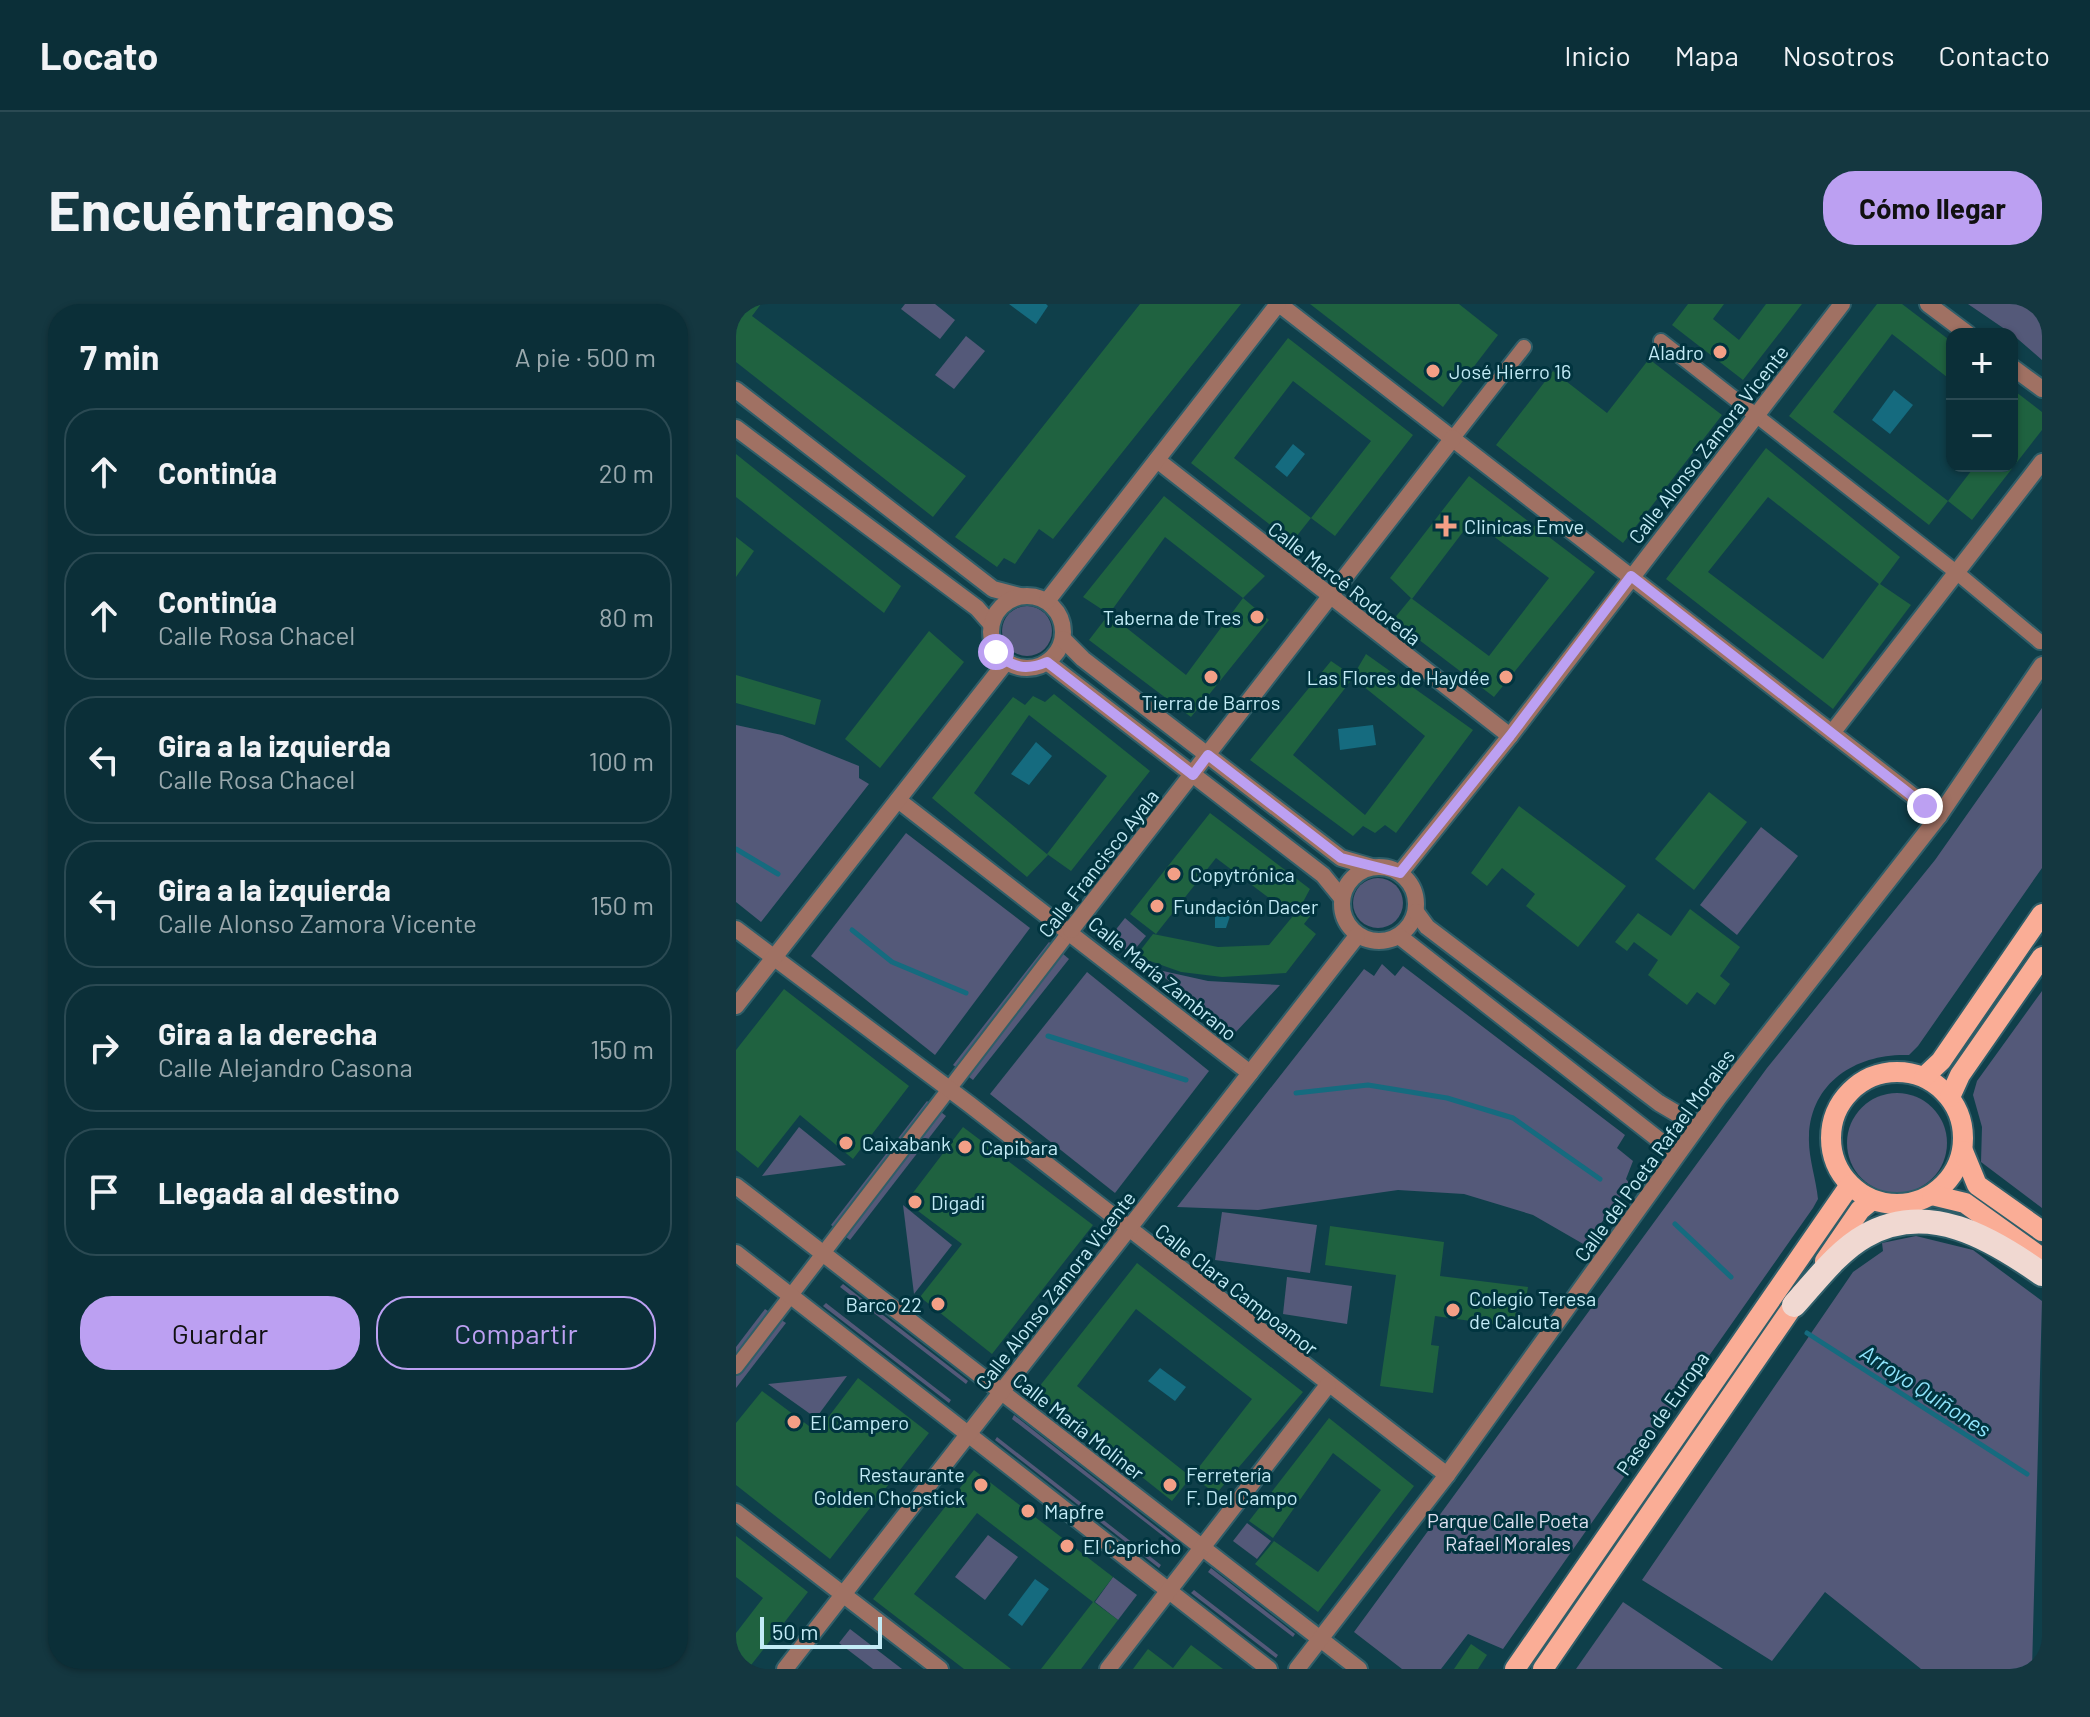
<!DOCTYPE html>
<html lang="es">
<meta charset="utf-8">
<style>
:root{--surface:#0b2f38;--page:#143740;--text:#f1f3f6;--muted:#9aa9ae;--line:#2b4a53;--accent:#bca0f2}
body{margin:0;font-family:Barlow,sans-serif;background:var(--page);color:var(--text)}
.controls{position:absolute;right:24px;top:24px;display:grid;overflow:hidden;border-radius:16px;box-shadow:0 2px 6px #0004}
.controls button{width:72px;height:72px;display:grid;place-items:center;padding:0;border:0;border-bottom:2px solid var(--line);background:var(--surface);color:var(--text);font:40px sans-serif}
.scale{position:absolute;left:24px;bottom:20px;width:122px;box-sizing:border-box;padding-left:8px;border:4px solid #c3ebf6;border-top:0;font-size:22px;line-height:28px;white-space:nowrap;color:#c3ebf6;-webkit-text-stroke:6px #01343f;paint-order:stroke}
.stop{position:absolute;width:24px;height:24px;margin:-18px;border:6px solid #bca0f2;border-radius:50%;background:#fff}
.stop.end{background:#bca0f2;border-color:#fff;box-shadow:0 2px 8px #0008}
.list{margin:0;padding:0;list-style:none}
h2{display:flex;justify-content:space-between;align-items:center;height:104px;margin:0;padding:0 32px;font-size:34px}
h2 small{font-size:26px;font-weight:400;color:var(--muted)}
.list li{display:grid;grid-template-columns:52px 1fr auto;gap:24px;align-items:center;box-sizing:border-box;height:128px;margin:0 16px 16px;padding:0 16px;border:2px solid var(--line);border-radius:32px}
.list b{display:block;font-size:30px;white-space:nowrap}
.list p{margin:0;font-size:26px;white-space:nowrap;color:var(--muted)}
.list em{font-size:26px;font-style:normal;color:var(--muted)}
.actions{display:flex;gap:16px;padding:24px 32px}
.actions a{flex:1;padding:18px 0;border:2px solid var(--accent);border-radius:32px;text-align:center;font-size:28px;color:var(--accent)}
.actions .main{background:var(--accent);color:#111}
.icon{flex:none;width:44px;height:44px;fill:none;stroke:currentColor;stroke-width:2;stroke-linecap:round;stroke-linejoin:round}
.map{position:relative;flex:none;width:1306px;height:1365px;overflow:hidden;border-radius:32px}
header{display:flex;align-items:center;gap:48px;box-sizing:border-box;height:112px;padding:0 40px;background:var(--surface);border-bottom:2px solid var(--line)}
header strong{font-size:38px}
nav{display:flex;gap:44px;margin-inline-start:auto;font-size:28px}
.intro{display:flex;align-items:center;justify-content:space-between;box-sizing:border-box;height:192px;padding:0 48px}
h1{margin:0;font-size:56px}
.button{padding:20px 36px;border-radius:32px;background:var(--accent);color:#111;font-size:28px;font-weight:700}
main{display:flex;gap:48px;padding:0 48px}
aside{flex:1;background:var(--surface);border-radius:32px;box-shadow:0 2px 6px #0004}
.map>svg:first-child{display:block}
</style>
<header>
<strong>Locato</strong>
<nav><a>Inicio</a><a>Mapa</a><a>Nosotros</a><a>Contacto</a></nav>
</header>
<div class="intro"><h1>Encuéntranos</h1><a class="button">Cómo llegar</a></div>
<main>
<aside>
<h2>7 min<small>A pie · 500 m</small></h2>
<ul class="list">
<li><svg class="icon" aria-label="ahead" viewBox="0 0 24 24"><path d="M12 20V5M6 11l6-6 6 6"/></svg><div><b>Continúa</b></div><em>20 m</em></li>
<li><svg class="icon" aria-label="ahead" viewBox="0 0 24 24"><path d="M12 20V5M6 11l6-6 6 6"/></svg><div><b>Continúa</b><p>Calle Rosa Chacel</p></div><em>80 m</em></li>
<li><svg class="icon" aria-label="left" viewBox="0 0 24 24"><path d="M17 20v-9H6M10 6l-5 5 5 5"/></svg><div><b>Gira a la izquierda</b><p>Calle Rosa Chacel</p></div><em>100 m</em></li>
<li><svg class="icon" aria-label="left" viewBox="0 0 24 24"><path d="M17 20v-9H6M10 6l-5 5 5 5"/></svg><div><b>Gira a la izquierda</b><p>Calle Alonso Zamora Vicente</p></div><em>150 m</em></li>
<li><svg class="icon" aria-label="right" viewBox="0 0 24 24"><path d="M7 20v-9h11M14 6l5 5-5 5"/></svg><div><b>Gira a la derecha</b><p>Calle Alejandro Casona</p></div><em>150 m</em></li>
<li><svg class="icon" aria-label="arrive" viewBox="0 0 24 24"><path d="M6 21V4h12l-3 4 3 4H6"/></svg><div><b>Llegada al destino</b></div></li>
</ul>
<div class="actions"><a class="main">Guardar</a><a>Compartir</a></div>
</aside>
<div class="map">
<svg width="1306" height="1365" viewBox="0 0 1306 1365">
<rect width="100%" height="100%" fill="#0f3f4a"/>
<g fill="#545979">
<polygon points="169,0 199,0 219,16 204,35 165,5"/>
<polygon points="1232,0 1306,0 1306,56 1276,30"/>
<polygon points="230,32 249,47 218,85 199,71"/>
<circle cx="291" cy="327" r="25"/>
<path d="M 1306,404 L 1306,564 L 1182,742 L 1173,751 C 1123,749 1075,776 1073,832 C 1072,853 1080,874 1082,895 L 1077,904 L 767,1345 L 732,1330 L 705,1365 L 666,1365 L 618,1328 L 1031,764 L 1199,556 Z"/>
<polygon points="0,421 46,431 123,462 123,474 133,480 25,618 0,598"/>
<polygon points="1025,523 1062,552 1001,631 964,601"/>
<polygon points="170,529 294,624 199,751 75,652"/>
<circle cx="642" cy="599" r="25"/>
<polygon points="389,614 410,632 395,650 374,633"/>
<polygon points="313,638 333,655 237,776 217,761"/>
<polygon points="646,660 659,672 667,662 889,831 881,844 897,857 890,875 894,880 849,941 797,911 728,890 662,886 522,906 441,903 628,665 638,672"/>
<polygon points="418,665 472,677 544,681 498,730"/>
<polygon points="351,668 473,767 379,889 254,790"/>
<polygon points="1306,687 1306,904 1245,858 1246,823 1237,791 1241,777"/>
<circle cx="1161" cy="839" r="50"/>
<polygon points="191,797 210,812 114,936 95,921"/>
<polygon points="63,823 110,861 26,872"/>
<polygon points="167,901 216,941 178,990"/>
<polygon points="486,908 581,921 574,969 479,956"/>
<polygon points="1180,932 1237,946 1306,997 1296,1365 1185,1365 1089,1288 1036,1357 906,1276 1117,968 1147,947 1146,939"/>
<polygon points="551,973 616,982 611,1020 547,1010"/>
<polygon points="107,980 232,1077 230,1080 104,983"/>
<polygon points="90,999 215,1096 213,1099 87,1002"/>
<polygon points="29,1005 50,1019 0,1084 0,1043"/>
<polygon points="111,1072 80,1114 32,1080"/>
<polygon points="278,1111 442,1240 440,1242 276,1115"/>
<polygon points="261,1133 425,1261 423,1264 259,1136"/>
<polygon points="511,1219 535,1237 521,1255 497,1237"/>
<polygon points="252,1231 282,1253 249,1296 219,1273"/>
<polygon points="475,1264 559,1330 557,1333 472,1268"/>
<polygon points="377,1273 401,1291 382,1316 359,1298"/>
<polygon points="458,1286 542,1351 540,1354 455,1289"/>
<polygon points="887,1298 987,1365 840,1365"/>
<polygon points="114,1325 166,1365 137,1365 103,1339"/>
</g>
<g fill="#156b7f">
<polygon points="273,0 310,0 312,2 300,20"/>
<polygon points="1158,86 1177,101 1154,130 1136,116"/>
<polygon points="557,140 569,150 551,173 539,163"/>
<polygon points="637,421 640,441 604,446 602,425"/>
<polygon points="300,438 316,452 293,481 275,470"/>
<polygon points="487,600 496,606 490,624 479,624 479,613"/>
<polygon points="424,1064 450,1083 439,1097 412,1077"/>
<polygon points="299,1275 313,1285 286,1322 272,1311"/>
</g>
<g fill="none" stroke-linecap="round" stroke-linejoin="round">
<g stroke="#156b7f" stroke-width="5">
<polyline points="0,545 42,570"/>
<polyline points="116,626 156,658 230,689"/>
<polyline points="312,732 450,776"/>
<polyline points="560,789 632,781 711,794 777,814 864,875"/>
<polyline points="939,920 995,973"/>
<polyline points="1071,1029 1291,1170"/>
</g>
</g>
<g fill="#1f6240" fill-rule="evenodd">
<polygon points="0,0 25,0 16,12 230,172 197,213 0,58"/>
<polygon points="404,0 505,0 317,235 303,225 279,260 268,254 261,263 219,233"/>
<polygon points="574,0 723,0 762,31 707,103"/>
<polygon points="952,0 988,0 977,15 1003,36 1030,0 1066,0 1007,76 936,21"/>
<polygon points="1141,0 1166,0 1216,38 1216,77 1156,30 1097,108 1212,197 1239,162 1276,162 1276,85 1306,108 1306,126 1236,216 1212,197 1193,221 1053,112"/>
<path d="M 552,34 L 677,131 L 599,232 L 575,214 L 556,238 L 455,159 ZM 557,77 L 635,137 L 575,214 L 498,154 Z"/>
<polygon points="913,55 986,111 887,239 760,141 817,67 871,109"/>
<path d="M 1030,144 L 1164,253 L 1144,280 L 1175,301 L 1097,405 L 930,275 ZM 1032,193 L 1143,280 L 1087,355 L 972,268 Z"/>
<polygon points="0,150 165,282 148,309 0,193"/>
<polygon points="733,172 859,268 758,393 657,316 675,294 753,352 813,274 736,216 676,295 654,274"/>
<polygon points="428,192 529,272 507,294 429,233 373,310 347,293"/>
<polygon points="0,233 18,247 0,273"/>
<polygon points="507,294 533,316 455,413 353,336 373,310 450,371"/>
<polygon points="193,327 228,358 144,464 109,435"/>
<path d="M 630,350 L 737,426 L 660,529 L 649,521 L 639,529 L 627,522 L 617,532 L 514,456 L 595,357 L 617,372 ZM 617,374 L 689,432 L 629,511 L 557,451 Z"/>
<polygon points="0,371 85,396 79,421 0,399"/>
<polygon points="318,390 414,467 335,567 311,550 371,472 293,411 238,489 312,551 291,573 196,494 277,393 289,401 297,392 309,398"/>
<polygon points="973,488 1011,518 958,586 919,555"/>
<polygon points="783,502 890,582 842,643 790,602 799,590 766,564 751,582 735,569"/>
<polygon points="474,509 574,585 567,598 578,607 568,620 580,630 550,669 486,673 445,668 400,652 417,630 482,643 533,641 557,612 480,554 420,630 394,610"/>
<polygon points="954,605 1004,643 984,672 994,680 979,701 961,688 951,701 912,671 922,656 898,638 891,647 879,638 902,609 935,632"/>
<polygon points="48,685 173,782 117,855 64,811 22,864 0,846 0,746"/>
<polygon points="227,823 357,921 256,1050 184,993 226,940 170,898"/>
<polygon points="594,922 708,938 704,972 792,983 789,1000 781,999 778,1023 699,1012 695,1041 703,1042 697,1089 644,1082 660,971 589,961"/>
<polygon points="401,959 567,1088 480,1190 456,1172 516,1095 400,1005 341,1082 455,1173 436,1197 299,1088"/>
<polygon points="122,1074 193,1129 94,1255 0,1181 0,1119 26,1087 81,1128"/>
<polygon points="593,1114 678,1182 582,1308 519,1260 538,1237 582,1268 645,1186 597,1149 537,1234 513,1217"/>
<polygon points="238,1166 377,1273 358,1298 382,1316 345,1365 305,1365 357,1298 241,1209 178,1290 275,1365 228,1365 137,1295"/>
<polygon points="0,1232 72,1288 12,1365 0,1365 0,1329 27,1294 0,1273"/>
<polygon points="735,1340 751,1351 742,1365 718,1365"/>
<polygon points="455,1341 487,1365 397,1365 412,1345 437,1364"/>
</g>
<g fill="none" stroke-linecap="round" stroke-linejoin="round">
<g stroke="#2f5e69" stroke-width="18">
<g id="pedestrian">
<polyline points="925,37 1220,268 1304,338"/>
<polyline points="717,134 788,43"/>
<polyline points="0,1063 335,626"/>
</g>
</g>
<g stroke="#2f5e69" stroke-width="20">
<g id="minor">
<polyline points="543,0 1203,512"/>
<polyline points="1192,0 1232,30"/>
<polyline points="1276,63 1306,85"/>
<polyline points="0,86 257,285 284,292"/>
<polyline points="0,124 241,304 255,320"/>
<polyline points="421,156 774,432"/>
<circle cx="291" cy="328" r="36"/>
<polyline points="311,297 542,0"/>
<polyline points="327,335 347,355 605,554 636,563"/>
<polyline points="311,358 587,571 605,593"/>
<polyline points="1096,429 1306,158"/>
<polyline points="162,496 514,769"/>
<circle cx="643" cy="600" r="37"/>
<polyline points="664,569 774,432 1106,0"/>
<polyline points="680,608 691,623 923,799 962,822"/>
<polyline points="0,625 233,800 711,1171"/>
<polyline points="335,626 717,134"/>
<polyline points="663,632 941,850"/>
<polyline points="0,702 270,358"/>
<polyline points="0,882 623,1365"/>
<polyline points="0,949 533,1365"/>
<polyline points="0,1208 204,1365"/>
<polyline points="49,1365 621,632"/>
<polyline points="372,1365 592,1081"/>
<polyline points="561,1365 711,1171 983,793 1203,512 1306,361"/>
</g>
</g>
<g stroke="#2f5e69" stroke-width="24">
<g id="primary">
<circle cx="1161" cy="834" r="66"/>
<polyline points="1188,773 1205,757 1306,610"/>
<polyline points="1214,793 1224,771 1306,653"/>
<polyline points="1227,847 1241,881 1306,927"/>
<polyline points="1196,891 1229,899 1306,954"/>
<polyline points="1089,957 1124,906 1136,896"/>
<polyline points="779,1365 1114,881"/>
<polyline points="807,1365 1066,989"/>
</g>
</g>
<g stroke="#2f5e69" stroke-width="28">
<path id="motorway" d="M 1058,1001 C 1079,978 1102,947 1129,932 C 1192,896 1255,934 1306,970"/>
</g>
<use href="#pedestrian" stroke="#a07163" stroke-width="14"/>
<use href="#minor" stroke="#a07163" stroke-width="16"/>
<use href="#primary" stroke="#faad96" stroke-width="20"/>
<use href="#motorway" stroke="#f0d8d1" stroke-width="24"/>
</g>
<g fill="none" stroke-linecap="round" stroke-linejoin="round">
<path stroke="#bca0f2" stroke-width="10" d="M 260,348 C 276,364 290,367 311,358 L 457,471 L 472,451 L 605,554 L 664,569 L 774,432 L 895,272 L 1189,502"/>
</g>
<g fill="#f39f86" stroke="#01343f" stroke-width="3">
<circle cx="984" cy="48" r="8"/>
<circle cx="697" cy="67" r="8"/>
<path d="M706 210h8v8h8v8h-8v8h-8v-8h-8v-8h8z"/>
<circle cx="521" cy="313" r="8"/>
<circle cx="475" cy="373" r="8"/>
<circle cx="770" cy="373" r="8"/>
<circle cx="438" cy="570" r="8"/>
<circle cx="421" cy="602" r="8"/>
<circle cx="110" cy="839" r="8"/>
<circle cx="229" cy="843" r="8"/>
<circle cx="179" cy="898" r="8"/>
<circle cx="202" cy="1000" r="8"/>
<circle cx="717" cy="1006" r="8"/>
<circle cx="58" cy="1118" r="8"/>
<circle cx="245" cy="1181" r="8"/>
<circle cx="434" cy="1181" r="8"/>
<circle cx="292" cy="1207" r="8"/>
<circle cx="331" cy="1242" r="8"/>
</g>
<g text-anchor="middle" dominant-baseline="central" stroke-width="6" stroke-linejoin="round" paint-order="stroke">
<g font-size="20" fill="#c3ebf6" stroke="#01343f" text-anchor="start">
<text x="968" y="48" text-anchor="end">Aladro</text>
<text x="713" y="67">José Hierro 16</text>
<text x="728" y="222">Clinicas Emve</text>
<text x="505" y="313" text-anchor="end">Taberna de Tres</text>
<text x="754" y="373" text-anchor="end">Las Flores de Haydée</text>
<text x="475" y="398" text-anchor="middle">Tierra de Barros</text>
<text x="454" y="570">Copytrónica</text>
<text x="437" y="602">Fundación Dacer</text>
<text x="126" y="839">Caixabank</text>
<text x="245" y="843">Capibara</text>
<text x="195" y="898">Digadi</text>
<text x="733" y="994">Colegio Teresa<tspan x="733" dy="23">de Calcuta</tspan></text>
<text x="186" y="1000" text-anchor="end">Barco 22</text>
<text x="74" y="1118">El Campero</text>
<text x="229" y="1170" text-anchor="end">Restaurante<tspan x="229" dy="23">Golden Chopstick</tspan></text>
<text x="450" y="1170">Ferretería<tspan x="450" dy="23">F. Del Campo</tspan></text>
<text x="308" y="1207">Mapfre</text>
<text x="347" y="1242">El Capricho</text>
</g>
<g font-size="20" fill="#c3ebf6" stroke="#01343f">
<text transform="translate(972 140) rotate(-52)">Calle Alonso Zamora Vicente</text>
<text transform="translate(609 279) rotate(38)">Calle Mercé Rodoreda</text>
<text transform="translate(362 559) rotate(-52)">Calle Francisco Ayala</text>
<text transform="translate(427 674) rotate(39)">Calle María Zambrano</text>
<text transform="translate(918 851) rotate(-54)">Calle del Poeta Rafael Morales</text>
<text transform="translate(501 985) rotate(38)">Calle Clara Campoamor</text>
<text transform="translate(319 986) rotate(-52)">Calle Alonso Zamora Vicente</text>
<text transform="translate(926 1109) rotate(-55)">Paseo de Europa</text>
<text transform="translate(343 1122) rotate(38)">Calle María Moliner</text>
</g>
<g font-size="20" fill="#dee1f1" stroke="#01343f">
<text x="772" y="1216">Parque Calle Poeta<tspan x="772" dy="23">Rafael Morales</tspan></text>
</g>
<g font-size="22" font-style="italic" fill="#8ee4fc" stroke="#01343f">
<text transform="translate(1190 1086) rotate(33)">Arroyo Quiñones</text>
</g>
</g>
</svg>
<div class="controls">
<button>+</button>
<button>−</button>
</div>
<div class="scale">50 m</div>
<div class="stop" style="left:260px;top:348px"></div>
<div class="stop end" style="left:1189px;top:502px"></div>
</div>
</main>
